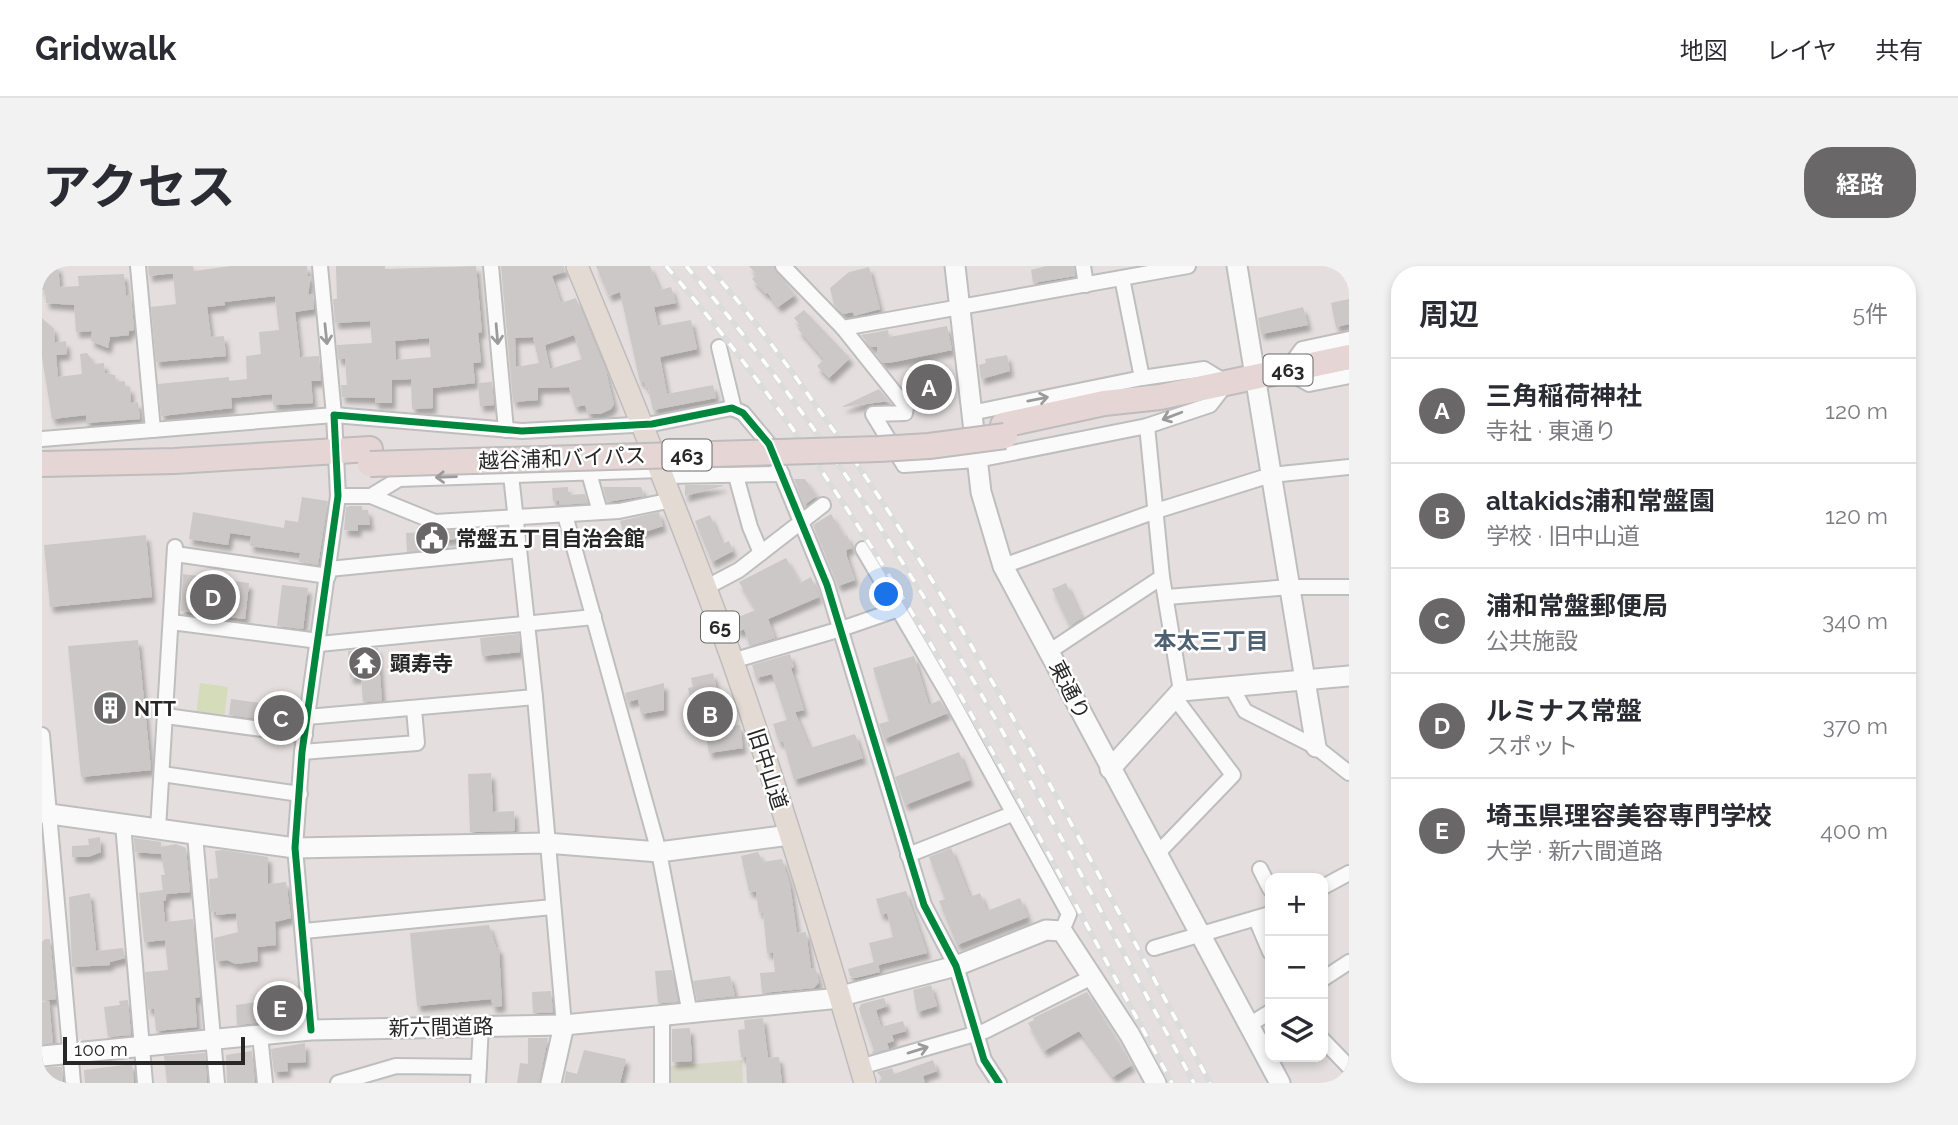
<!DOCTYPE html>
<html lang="ja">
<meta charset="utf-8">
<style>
:root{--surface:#fff;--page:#f2f2f3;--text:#2b2b33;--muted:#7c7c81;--line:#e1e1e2;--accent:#696767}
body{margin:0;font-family:Raleway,"Noto Sans JP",sans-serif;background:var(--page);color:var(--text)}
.controls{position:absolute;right:21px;bottom:21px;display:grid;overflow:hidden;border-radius:14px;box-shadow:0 4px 10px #0003}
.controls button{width:63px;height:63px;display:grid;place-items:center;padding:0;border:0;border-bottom:2px solid var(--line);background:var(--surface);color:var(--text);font:35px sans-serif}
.scale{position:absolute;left:21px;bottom:18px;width:182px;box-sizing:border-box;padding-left:7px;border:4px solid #272727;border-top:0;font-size:19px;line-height:24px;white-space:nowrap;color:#272727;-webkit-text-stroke:5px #fff;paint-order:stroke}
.you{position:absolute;left:845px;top:329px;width:24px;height:24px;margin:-18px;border:5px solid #fff;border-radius:50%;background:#1a73e8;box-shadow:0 0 0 10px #1a73e833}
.badge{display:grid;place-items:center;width:46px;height:46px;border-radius:50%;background:var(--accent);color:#fff;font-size:23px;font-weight:700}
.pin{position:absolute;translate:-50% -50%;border:4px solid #fff;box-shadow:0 2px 7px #0006}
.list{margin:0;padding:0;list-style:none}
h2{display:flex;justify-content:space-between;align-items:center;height:91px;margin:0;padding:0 28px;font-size:30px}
h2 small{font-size:23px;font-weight:400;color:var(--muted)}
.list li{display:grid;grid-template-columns:46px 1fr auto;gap:21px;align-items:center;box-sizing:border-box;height:105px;padding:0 28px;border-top:2px solid var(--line)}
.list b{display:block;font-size:26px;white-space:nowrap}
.list p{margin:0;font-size:23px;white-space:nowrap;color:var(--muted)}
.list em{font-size:23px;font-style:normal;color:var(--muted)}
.icon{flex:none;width:38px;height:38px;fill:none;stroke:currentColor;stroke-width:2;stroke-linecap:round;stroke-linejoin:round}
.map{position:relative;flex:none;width:1307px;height:817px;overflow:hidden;border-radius:28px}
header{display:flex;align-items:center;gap:42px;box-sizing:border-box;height:98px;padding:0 35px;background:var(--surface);border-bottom:2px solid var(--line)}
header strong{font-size:33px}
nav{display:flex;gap:38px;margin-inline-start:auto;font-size:24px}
.intro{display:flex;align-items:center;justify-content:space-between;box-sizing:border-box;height:168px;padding:0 42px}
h1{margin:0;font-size:49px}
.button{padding:18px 32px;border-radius:28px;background:var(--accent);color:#fff;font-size:24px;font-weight:700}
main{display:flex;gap:42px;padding:0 42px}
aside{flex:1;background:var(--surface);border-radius:28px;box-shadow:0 4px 10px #0003}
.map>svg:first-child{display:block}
</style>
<header>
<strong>Gridwalk</strong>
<nav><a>地図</a><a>レイヤ</a><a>共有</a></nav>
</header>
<div class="intro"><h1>アクセス</h1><a class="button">経路</a></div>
<main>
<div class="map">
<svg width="1307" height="817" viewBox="0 0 1307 817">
<defs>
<filter id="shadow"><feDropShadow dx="3.5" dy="6" stdDeviation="2" flood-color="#0004"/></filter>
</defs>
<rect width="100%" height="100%" fill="#e4dfde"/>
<polygon fill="#d4dcba" points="158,417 186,421 182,453 154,449"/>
<polygon fill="#d7d7c7" points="700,794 701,817 625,817 627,800"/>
<g fill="#ccc8c7" fill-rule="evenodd" filter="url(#shadow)">
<polygon points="0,0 16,0 18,21 37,20 36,10 82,8 84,30 89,29 92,64 87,65 87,69 68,71 66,82 49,75 50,65 34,66 32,39 4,37 3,24 0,24"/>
<polygon points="106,0 151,0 152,5 189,0 265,0 266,11 269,10 266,29 271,28 272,43 253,46 258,91 277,90 279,115 269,115 271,137 231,139 230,128 189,132 190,142 119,150 116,118 187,111 187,115 205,113 204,90 219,88 217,66 237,64 233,30 182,36 183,39 165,41 169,71 182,70 184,90 114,96 109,41 134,38 131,7 107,10"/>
<path d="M 294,0 L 343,0 L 343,3 L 434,0 L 440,66 L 436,67 L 439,96 L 431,97 L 433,117 L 391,122 L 391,142 L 370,143 L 369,113 L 350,114 L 350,137 L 333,137 L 333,132 L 300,131 L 299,119 L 305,119 L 303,93 L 296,93 L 295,79 L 330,77 L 328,55 L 293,57 L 291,33 L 295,33 ZM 387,72 L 389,91 L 354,94 L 353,75 Z"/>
<path d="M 459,0 L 522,0 L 523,5 L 510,10 L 519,37 L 534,32 L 564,106 L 572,138 L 569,143 L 558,148 L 546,148 L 543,139 L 533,141 L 527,121 L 496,122 L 496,134 L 471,136 ZM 532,69 L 540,93 L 508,103 L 503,79 ZM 491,71 L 497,97 L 474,101 L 473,72 Z"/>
<polygon points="554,0 608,0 618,24 629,21 634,37 612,41 616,60 649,54 655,83 618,91 625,128 671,119 674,132 611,144 606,121 604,122 602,115 598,116 578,26 567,30"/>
<polygon points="707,0 732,0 753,29 736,41 725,26 724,28 710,13 715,9"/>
<polygon points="1004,0 1032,0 1033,10 991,17 989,4"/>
<polygon points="827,1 838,43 812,50 811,46 801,48 792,39 788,22 807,6"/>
<polygon points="1307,33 1307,58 1294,61 1289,37"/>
<polygon points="1261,41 1266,59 1219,68 1216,52"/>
<polygon points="762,44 808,92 787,112 775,100 782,93 756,63 759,60 752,52"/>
<polygon points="0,52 12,63 13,77 24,75 25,88 14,89 16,111 40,108 38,88 45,87 53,98 62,97 63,107 73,109 74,116 83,115 83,121 88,121 89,137 96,136 98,153 44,157 44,149 10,153 0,91"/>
<polygon points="905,60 910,84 852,96 841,97 835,90 835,81 829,81 819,69 846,64 847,71"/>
<polygon points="965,89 968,105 939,113 937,99 944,97 943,93"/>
<polygon points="450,116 452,139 438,140 436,117"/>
<polygon points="837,123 847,135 801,141 801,140"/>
<polygon points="752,213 763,213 775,230 762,239"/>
<polygon points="643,219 681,219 681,220 643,230"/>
<polygon points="526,221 526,229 543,228 546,237 517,239 517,235 511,235 510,222"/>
<polygon points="561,221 599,221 602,230 565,236"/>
<polygon points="260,231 286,235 276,299 257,296 258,287 208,280 209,270 188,267 186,279 147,273 151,246 242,262 243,254 256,256"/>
<polygon points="308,240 320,240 320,244 326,244 328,259 316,259 316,265 302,264 304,241"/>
<polygon points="617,246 621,260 583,272 578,255"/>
<polygon points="789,248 802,270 805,269 810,282 804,284 805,291 813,314 796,320 771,259"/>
<polygon points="668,249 680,278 687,275 691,285 670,296 653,255"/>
<polygon points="465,261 466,275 429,279 428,272 397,274 394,283 365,286 364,267"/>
<polygon points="104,269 110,331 8,341 2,279"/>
<polygon points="744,292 758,317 769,311 777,331 726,353 733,372 708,380 702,363 696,366 691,353 714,344 697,316"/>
<polygon points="141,308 207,317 203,353 139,345"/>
<polygon points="1024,317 1040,352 1028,360 1010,323"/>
<polygon points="240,319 266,322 261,363 235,360"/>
<polygon points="477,368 478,386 440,390 438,372"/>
<polygon points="96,374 109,504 39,511 26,380"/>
<polygon points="336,382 340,435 321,436 319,411 308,412 306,385"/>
<polygon points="748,388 752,401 749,402 762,444 753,446 768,482 813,468 821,492 752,514 741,475 737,476 731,458 745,454 730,408 714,412 710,399"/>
<polygon points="872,390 887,439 898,434 906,447 842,473 837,458 847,455 831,402"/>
<polygon points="671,407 678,438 685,437 690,460 698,459 701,482 667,487 662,454 653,456 646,422 651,421 649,412"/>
<polygon points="622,417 622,444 599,448 596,433 585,436 583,427"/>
<polygon points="189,433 256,442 254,458 187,449"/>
<polygon points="917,486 928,514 863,539 853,511"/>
<polygon points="449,507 451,546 472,545 473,565 428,566 426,508"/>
<polygon points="58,571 59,586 46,591 30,591 30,580 47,579 46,573"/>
<polygon points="92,572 119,576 119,581 134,578 144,582 148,626 124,628 124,634 121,635 123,656 151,653 158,731 153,732 155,761 114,765 112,743 106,743 103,706 126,704 123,674 102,676 97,627 121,624 119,609 123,609 119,588 93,586"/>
<polygon points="909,582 928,631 938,627 945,645 978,632 986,651 915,679 897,635 903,633 887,591"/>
<polygon points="181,584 226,591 226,618 244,616 249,652 233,656 234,679 215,681 216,695 194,698 185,694 174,695 172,672 196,666 194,647 174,649 174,645 169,646 167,613 176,612 173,585"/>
<polygon points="716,586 721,596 740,593 748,619 755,667 764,666 769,702 773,702 777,716 772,722 720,727 718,707 733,706 731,687 725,687 721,646 717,647 714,626 707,625 699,590"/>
<polygon points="864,625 885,687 836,699 838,706 813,712 808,710 806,703 832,696 827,677 851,671 845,647 839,649 834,633"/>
<polygon points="48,627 54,685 81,682 83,692 68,696 68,699 30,701 27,631"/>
<polygon points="447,659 454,681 457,682 460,740 451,741 449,733 375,740 368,667"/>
<polygon points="3,673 8,673 14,733 0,735 0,676"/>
<polygon points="630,704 636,736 616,737 613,705"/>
<polygon points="688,710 693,730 655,734 651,715"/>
<polygon points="889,719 895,740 875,746 871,724"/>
<polygon points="509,725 511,747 491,747 490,726"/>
<polygon points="256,726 258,753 195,759 194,739 215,736 214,731"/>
<polygon points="1045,726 1090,799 1071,811 1037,765 1002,785 986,757 992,754 991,752"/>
<polygon points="842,732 845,740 834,744 839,761 861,755 864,765 850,769 852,775 845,777 847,783 829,788 832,784 817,743 819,738"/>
<polygon points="86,734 89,769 66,771 62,741 78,739 77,735"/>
<polygon points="7,735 11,777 0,778 0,736"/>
<polygon points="721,752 726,792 737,791 740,817 705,817 704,791 699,791 696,764 703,763 702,754"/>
<polygon points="648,762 650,795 630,796 630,763"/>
<polygon points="486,772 506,772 497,817 475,817 478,797 486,798"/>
<polygon points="263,777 264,796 245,797 246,805 232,806 229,783"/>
<polygon points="542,784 584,793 578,817 522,817 524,805 535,808"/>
<polygon points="210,785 213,817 185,817 184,789"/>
<polygon points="163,787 165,817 125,817 122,790"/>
<polygon points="891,794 895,805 881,810 883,817 836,817 840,812 835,806 850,802 852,808"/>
<polygon points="90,798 92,817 43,817 42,804"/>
<polygon points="9,801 20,801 21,817 0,817 0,802"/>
</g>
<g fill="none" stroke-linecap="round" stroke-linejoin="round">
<g stroke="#bfbebf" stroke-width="18">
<g id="street">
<polyline points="96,0 111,164"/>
<polyline points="449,0 464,164"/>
<polyline points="741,0 801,62 864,141 863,147 831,148 862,199 935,194 1105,160 1168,139 1185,117 1162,103 1100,112 929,147"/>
<polyline points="1041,0 1044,19"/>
<polyline points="1080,12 1100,112"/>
<polyline points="801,62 1146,0"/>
<polyline points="1307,73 1260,83 1244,105 1267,118 1307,110"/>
<polyline points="677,81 692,143"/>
<polyline points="1105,160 1120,311 1139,425"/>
<polyline points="0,173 292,149 278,0"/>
<polyline points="547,207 558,246"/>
<polyline points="469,209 493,431 522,759"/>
<polyline points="621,210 740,208"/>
<polyline points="694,210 708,261 719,287"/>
<polyline points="296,230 329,230 393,256 577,245 630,234"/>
<polyline points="329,230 357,213 619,204"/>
<polyline points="523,249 617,586 648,748"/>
<polyline points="821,283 906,428 1027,648 1020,665"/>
<polyline points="133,288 286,310"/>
<polyline points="961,300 1114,245 1229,209 1307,201"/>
<polyline points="287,303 477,284"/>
<polyline points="663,322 697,304 781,239"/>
<polyline points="1125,331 1248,321 1307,321"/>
<polyline points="129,356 277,375"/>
<polyline points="277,378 552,351"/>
<polyline points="1008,385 1120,311"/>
<polyline points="690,395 799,363 857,343"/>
<polyline points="1190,422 1203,445 1274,481 1307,507"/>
<polyline points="124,450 263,469"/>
<polyline points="265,451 493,431"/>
<polyline points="0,469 31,817"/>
<polyline points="260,486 375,477 372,443"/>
<polyline points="120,508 258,528"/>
<polyline points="81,558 103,817"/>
<polyline points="116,563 133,281"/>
<polyline points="153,569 175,817"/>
<polyline points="866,589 970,548"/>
<polyline points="1114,589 1191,509 1133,432"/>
<polyline points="1218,603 1228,623"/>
<polyline points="1281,621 1307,607"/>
<polyline points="1214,653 1228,686"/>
<polyline points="262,665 511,641"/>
<polyline points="1112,682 1228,648"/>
<polyline points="1281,713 1307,696"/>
<polyline points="620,751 620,817"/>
<polyline points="1207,759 1228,746"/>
<polyline points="269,764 253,582 260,486 296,230 292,149 480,165 610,158 690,142 701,147 727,178 785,319 882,639 914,700 942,794 957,817"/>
<polyline points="218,769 223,817"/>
<polyline points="1281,774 1307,801"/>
<polyline points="818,801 943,765 1050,711"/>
<polyline points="296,817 354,800 437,801"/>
<polyline points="436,817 439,760"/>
</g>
</g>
<g stroke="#bfbebf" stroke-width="23">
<g id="secondary">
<polyline points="913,0 939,226 961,300 1238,817"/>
<polyline points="1195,0 1274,481"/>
<polyline points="1068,503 1139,425 1307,410"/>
<polyline points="0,547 253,582 504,577 617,586 748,569"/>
<polyline points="0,790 269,764 522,759 788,733 914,700 1004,664 1020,665 1088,769 1114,817"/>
<polyline points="509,817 522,759"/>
</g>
</g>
<g stroke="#bebcbc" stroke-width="24">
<path id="primary" d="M 535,0 C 589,130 642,260 690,393 C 739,533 782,675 823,817"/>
</g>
<g stroke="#bebcbc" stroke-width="28">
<g id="highway">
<polyline points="961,159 1062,137 1118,131 1307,91"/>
<polyline points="0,198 133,195 328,183"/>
</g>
</g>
<use href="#street" stroke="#fbfafa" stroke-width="14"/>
<use href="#secondary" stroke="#fbfafa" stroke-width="19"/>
<use href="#primary" stroke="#e3dad4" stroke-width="21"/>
<use href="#highway" stroke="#e5d6d5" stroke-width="24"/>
<g stroke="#dcdcdd" stroke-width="6">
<g id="rail">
<path d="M 624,0 C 835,245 976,535 1130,817"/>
<path d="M 644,0 C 856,243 998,537 1152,817"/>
<path d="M 666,0 C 714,54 755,113 797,172 C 939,375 1050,599 1168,817"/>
</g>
</g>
<use href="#rail" stroke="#fff" stroke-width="3.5" stroke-dasharray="10" stroke-linecap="butt"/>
<g stroke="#bebcbc" stroke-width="28" stroke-linecap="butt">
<polyline id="highway-bridge" points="328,198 837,183 887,180 963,170"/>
</g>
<use href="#highway-bridge" stroke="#e5d6d5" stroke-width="24"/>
<g stroke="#fff" stroke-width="11">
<polyline id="cycleway" points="269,764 253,582 260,486 296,230 292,149 480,165 610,158 690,142 701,147 727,178 785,319 882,639 914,700 942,794 957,817"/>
</g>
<use href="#cycleway" stroke="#00873e" stroke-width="7"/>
</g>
<defs><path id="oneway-shaft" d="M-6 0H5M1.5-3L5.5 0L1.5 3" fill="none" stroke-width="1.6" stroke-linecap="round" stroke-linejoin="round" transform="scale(1.75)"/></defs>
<g stroke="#9c9b9b">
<use href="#oneway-shaft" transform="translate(284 68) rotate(84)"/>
<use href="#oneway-shaft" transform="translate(455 68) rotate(85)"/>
<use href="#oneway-shaft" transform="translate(996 133) rotate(-11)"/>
<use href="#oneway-shaft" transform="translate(1130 150) rotate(159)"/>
<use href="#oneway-shaft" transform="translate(404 211) rotate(178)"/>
<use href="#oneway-shaft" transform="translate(876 784) rotate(-17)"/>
</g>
<defs>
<g id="civic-disc" transform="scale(1.75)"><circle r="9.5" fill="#696767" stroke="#fff"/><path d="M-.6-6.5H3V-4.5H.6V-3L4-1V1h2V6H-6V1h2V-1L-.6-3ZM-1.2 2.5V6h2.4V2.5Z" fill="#fff"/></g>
<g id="temple-disc" transform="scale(1.75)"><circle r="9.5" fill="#696767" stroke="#fff"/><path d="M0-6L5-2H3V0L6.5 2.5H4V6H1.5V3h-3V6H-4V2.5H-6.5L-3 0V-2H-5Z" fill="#fff"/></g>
<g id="building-disc" transform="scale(1.75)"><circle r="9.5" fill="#696767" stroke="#fff"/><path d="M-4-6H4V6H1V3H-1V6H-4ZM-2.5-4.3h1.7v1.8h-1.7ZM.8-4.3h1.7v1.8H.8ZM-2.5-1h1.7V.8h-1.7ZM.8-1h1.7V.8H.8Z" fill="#fff"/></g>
</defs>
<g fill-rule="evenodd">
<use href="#civic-disc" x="390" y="272"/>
<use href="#temple-disc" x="323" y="397"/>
<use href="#building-disc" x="68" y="442"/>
</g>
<g text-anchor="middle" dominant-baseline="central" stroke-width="5" stroke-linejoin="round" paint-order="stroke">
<g fill="#fff" stroke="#686868" stroke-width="2">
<rect x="1221.5" y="88.5" width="49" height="31" rx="5"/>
<rect x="620.5" y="173.5" width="49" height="31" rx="5"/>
<rect x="659" y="345.5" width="38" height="31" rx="5"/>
</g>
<g font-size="19" font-weight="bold" fill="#272727">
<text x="1246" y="104">463</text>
<text x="645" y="189">463</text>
<text x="678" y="361">65</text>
</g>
<g font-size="21" fill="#272727" stroke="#fff">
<text transform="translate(520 192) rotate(-2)">越谷浦和バイパス</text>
<text transform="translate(1028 424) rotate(63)">東通り</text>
<text transform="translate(726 503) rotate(72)">旧中山道</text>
<text transform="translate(399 761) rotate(-1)">新六間道路</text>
</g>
<g font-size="21" font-weight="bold" fill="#272727" stroke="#fff" text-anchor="start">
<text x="414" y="272">常盤五丁目自治会館</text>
<text x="348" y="397">顕寿寺</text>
<text x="92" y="442">NTT</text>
</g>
<g font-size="23" font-weight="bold" fill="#4e6172" stroke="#fff">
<text x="1169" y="374">本太三丁目</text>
</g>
</g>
</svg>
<div class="controls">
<button>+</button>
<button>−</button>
<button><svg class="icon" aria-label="layers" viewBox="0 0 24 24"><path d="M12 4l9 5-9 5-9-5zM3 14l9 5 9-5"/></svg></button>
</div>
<div class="scale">100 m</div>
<div class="you"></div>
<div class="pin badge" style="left:887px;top:121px">A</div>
<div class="pin badge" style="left:668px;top:448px">B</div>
<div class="pin badge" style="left:239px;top:452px">C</div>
<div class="pin badge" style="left:171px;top:331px">D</div>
<div class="pin badge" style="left:238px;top:742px">E</div>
</div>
<aside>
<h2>周辺<small>5件</small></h2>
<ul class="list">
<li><span class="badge">A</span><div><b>三角稲荷神社</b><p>寺社 · 東通り</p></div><em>120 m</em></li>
<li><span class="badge">B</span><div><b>altakids浦和常盤園</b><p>学校 · 旧中山道</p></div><em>120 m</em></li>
<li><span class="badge">C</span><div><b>浦和常盤郵便局</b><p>公共施設</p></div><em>340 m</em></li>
<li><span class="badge">D</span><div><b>ルミナス常盤</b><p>スポット</p></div><em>370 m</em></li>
<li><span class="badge">E</span><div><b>埼玉県理容美容専門学校</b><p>大学 · 新六間道路</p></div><em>400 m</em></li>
</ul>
</aside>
</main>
